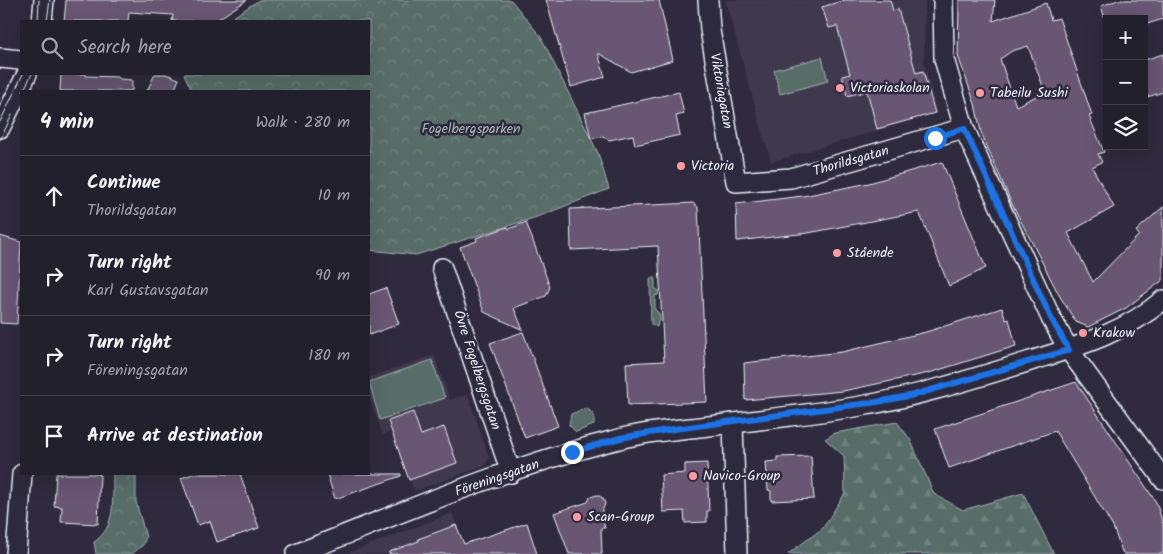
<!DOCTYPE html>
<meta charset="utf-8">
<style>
:root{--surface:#23202e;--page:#2b2836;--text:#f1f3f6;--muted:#a3a3aa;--line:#403e4a}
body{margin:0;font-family:Kalam,sans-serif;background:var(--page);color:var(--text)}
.controls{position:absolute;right:15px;top:15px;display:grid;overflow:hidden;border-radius:0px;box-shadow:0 5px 20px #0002}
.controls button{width:45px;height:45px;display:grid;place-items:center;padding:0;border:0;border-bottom:1px solid var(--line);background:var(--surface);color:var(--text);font:25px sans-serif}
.stop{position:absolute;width:15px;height:15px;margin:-11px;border:4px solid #1a73e8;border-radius:50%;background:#fff}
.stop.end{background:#1a73e8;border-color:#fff;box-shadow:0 1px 5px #0008}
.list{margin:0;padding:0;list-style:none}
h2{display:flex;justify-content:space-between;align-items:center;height:65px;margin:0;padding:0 20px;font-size:21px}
h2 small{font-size:16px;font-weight:400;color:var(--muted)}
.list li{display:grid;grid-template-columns:32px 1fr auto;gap:15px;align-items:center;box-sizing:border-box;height:80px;padding:0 20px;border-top:1px solid var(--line)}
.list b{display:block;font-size:19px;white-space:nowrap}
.list p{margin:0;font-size:16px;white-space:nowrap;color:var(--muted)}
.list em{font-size:16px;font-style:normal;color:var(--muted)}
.icon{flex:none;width:28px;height:28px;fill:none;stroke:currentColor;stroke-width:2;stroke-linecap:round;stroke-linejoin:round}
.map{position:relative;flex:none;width:1163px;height:554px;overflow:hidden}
.search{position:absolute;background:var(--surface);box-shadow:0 5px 20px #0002;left:20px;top:20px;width:350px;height:55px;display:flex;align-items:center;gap:12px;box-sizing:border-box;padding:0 18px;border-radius:0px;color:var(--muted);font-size:19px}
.panel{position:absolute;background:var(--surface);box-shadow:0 5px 20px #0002;left:20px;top:90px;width:350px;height:385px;border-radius:0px}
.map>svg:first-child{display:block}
</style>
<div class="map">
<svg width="1163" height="554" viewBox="0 0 1163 554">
<defs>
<pattern id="forest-firs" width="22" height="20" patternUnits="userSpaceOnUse" patternTransform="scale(1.25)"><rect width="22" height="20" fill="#586d67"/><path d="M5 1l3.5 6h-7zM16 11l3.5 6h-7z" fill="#70827e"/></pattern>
<pattern id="park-crowns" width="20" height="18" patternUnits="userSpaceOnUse" patternTransform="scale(1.25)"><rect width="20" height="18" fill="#586d67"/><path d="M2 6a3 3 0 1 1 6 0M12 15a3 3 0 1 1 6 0" fill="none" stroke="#70827e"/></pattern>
</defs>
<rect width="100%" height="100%" fill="#2f2a3d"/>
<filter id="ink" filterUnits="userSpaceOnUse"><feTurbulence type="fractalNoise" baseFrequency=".02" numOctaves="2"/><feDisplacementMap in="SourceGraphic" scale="10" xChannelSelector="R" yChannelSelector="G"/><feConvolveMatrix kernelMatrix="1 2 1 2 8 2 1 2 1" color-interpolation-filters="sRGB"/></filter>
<g filter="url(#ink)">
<g fill="#40384d">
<polygon points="725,0 925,0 924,63 937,113 771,162"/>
<polygon points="434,355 450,400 468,394 489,458 485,466 414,491 392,431 383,435 369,397 369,377"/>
<polygon points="452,513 467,554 346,554"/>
</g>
<g fill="#586d67" stroke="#a0afb0">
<polygon points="822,57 828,81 780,94 774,70"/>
<polygon points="655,276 655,288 659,291 658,295 655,296 655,310 659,313 660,321 658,322 657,327 651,324 650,279"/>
<polygon points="432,360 445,398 380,420 369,382"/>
<polygon points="587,408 594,415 594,425 576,432 569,425 571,414"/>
</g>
<polygon fill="url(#forest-firs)" stroke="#a0afb0" points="897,422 910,439 934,494 963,510 1023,493 1054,554 788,554 823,528 845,493 844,456 825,439 835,433"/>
<g fill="url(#park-crowns)" stroke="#a0afb0">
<polygon points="259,0 511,0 541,37 598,153 609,189 540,216 416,255 369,250 369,91 192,91 184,74 369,74 369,21 227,21"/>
<path d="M 113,474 L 136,474 L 136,502 L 146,537 L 143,545 L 132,554 L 96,554 L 94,542 C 117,527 112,498 113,474 Z"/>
</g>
<g fill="#675772" stroke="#e8f1f8" fill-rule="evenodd">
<polygon points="66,0 247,0 215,21 172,21 173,15 129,12 128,21 64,21"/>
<polygon points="546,0 659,0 673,60 631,72 598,53 605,77 571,87"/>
<polygon points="845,0 890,0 893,11 898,9 916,73 923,71 935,113 877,129 867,91 847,96 842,76 850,74 837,26 829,28 822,7"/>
<path d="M 959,0 L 995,0 L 993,21 L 1046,3 L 1051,20 L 1059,18 L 1092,115 L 1089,116 L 1104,152 L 1098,154 L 1102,162 L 1092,167 L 1114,207 L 1068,233 L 1093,282 L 1139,235 L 1136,231 L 1163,207 L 1163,280 L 1126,308 L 1088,327 L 1076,322 L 1059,295 L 1010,200 L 981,132 L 975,104 L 958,56 ZM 1028,46 L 1045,92 L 1016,106 L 1000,59 L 1012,51 Z"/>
<polygon points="1118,0 1163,0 1163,19 1144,25 1144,19 1105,19 1101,6"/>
<polygon points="1163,54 1163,92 1144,98 1144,60"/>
<polygon points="61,74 86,74 86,76 118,77 120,79 132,80 132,91 60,91"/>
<polygon points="155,74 166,74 179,79 174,91 147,91"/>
<polygon points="679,92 684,114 676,116 680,135 635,145 633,135 609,140 603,136 591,139 585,113"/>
<polygon points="942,162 986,268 949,286 919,212 808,233 737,241 736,204 803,196 869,183"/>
<polygon points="693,203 698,207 707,402 628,405 626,363 664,361 658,246 571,250 570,209"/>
<polygon points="526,222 550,287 546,296 514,308 523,330 484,312 460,247 477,241 476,238 508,227 509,229"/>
<polygon points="0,236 21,242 17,324 0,323"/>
<polygon points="386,288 399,324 369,335 369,294"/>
<polygon points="1002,308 1006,320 1009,319 1016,346 929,373 843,391 745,400 744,363 842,352 926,332"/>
<polygon points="523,332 558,426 525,438 490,343"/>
<polygon points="1076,382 1156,502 1163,524 1163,554 1123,554 1113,527 1055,431 949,468 935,429"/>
<polygon points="413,412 421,435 444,427 457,463 409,480 388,421"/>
<polygon points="811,456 814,499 771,501 771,491 768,490 766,462 777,461 777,457"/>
<polygon points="707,463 709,511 707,511 707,522 685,523 684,511 663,512 661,475 685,473 685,464"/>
<polygon points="56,474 100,474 98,524 61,522 62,507 54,506"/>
<polygon points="193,474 240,474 259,528 217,542 210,521 198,525 181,478"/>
<polygon points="327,474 401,474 401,476 335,499"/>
<polygon points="597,495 603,498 605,504 601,514 605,528 601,528 602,554 569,554 554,513 588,502 590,497"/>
<polygon points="527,523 537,554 389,554 389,552 419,541 418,539 456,525 464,544"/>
</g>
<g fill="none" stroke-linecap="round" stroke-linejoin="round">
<g stroke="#e8f1f8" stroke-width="22">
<g id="minor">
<polyline points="708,0 710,30 736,182 791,178 964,128"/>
<polyline points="943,0 944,59 964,128 1051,318 1069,350 1163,479"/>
<polyline points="42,21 44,0"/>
<polyline points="0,58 21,60"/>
<polyline points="0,128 27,74"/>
<polyline points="442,268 511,473"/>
<polyline points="733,423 737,554"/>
<polyline points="16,554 22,474"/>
<path d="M 296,554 C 402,513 508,466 619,439 C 645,432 673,430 700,427 C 752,421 803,415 855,407 C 917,397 979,377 1040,358 C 1084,345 1128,330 1163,300"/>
</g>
</g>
<use href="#minor" stroke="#2f2a3d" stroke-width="19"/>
<g stroke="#e8f1f8" stroke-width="1">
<polyline points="38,21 39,0"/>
<polyline points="47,21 50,0"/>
<polyline points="23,91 32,74"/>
<polyline points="0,122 23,74"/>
<polyline points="0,140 12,115"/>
</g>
</g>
</g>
<g fill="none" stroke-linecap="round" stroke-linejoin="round" filter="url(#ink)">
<polyline stroke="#1a73e8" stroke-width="6" points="572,452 620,438 674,429 877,402 914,395 1069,350 1051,318 964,128 935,138"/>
</g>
<g fill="#ff9aa2" stroke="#2f2a3d" stroke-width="2">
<circle cx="840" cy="88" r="5"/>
<circle cx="980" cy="93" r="5"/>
<circle cx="681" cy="166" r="5"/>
<circle cx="837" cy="253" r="5"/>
<circle cx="1083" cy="333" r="5"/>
<circle cx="693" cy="476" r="5"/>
<circle cx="577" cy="517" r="5"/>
</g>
<g text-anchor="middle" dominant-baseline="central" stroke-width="5" stroke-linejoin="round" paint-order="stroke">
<g font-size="14" fill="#e8f1f8" stroke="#2f2a3d" text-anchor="start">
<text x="850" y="88">Victoriaskolan</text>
<text x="990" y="93">Tabeilu Sushi</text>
<text x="691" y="166">Victoria</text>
<text x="847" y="253">Stående</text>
<text x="1093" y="333">Krakow</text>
<text x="703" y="476">Navico-Group</text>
<text x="587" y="517">Scan-Group</text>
</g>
<g font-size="14" fill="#e8f1f8" stroke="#2f2a3d">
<text transform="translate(721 91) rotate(80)">Viktoriagatan</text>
<text transform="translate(851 161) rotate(-16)">Thorildsgatan</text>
<text transform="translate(477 370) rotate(72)">Övre Fogelbergsgatan</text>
<text transform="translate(497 478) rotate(-19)">Föreningsgatan</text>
</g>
<g font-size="14" fill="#a7b6b7" stroke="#2f2a3d">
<text x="471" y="129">Fogelbergsparken</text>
</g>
</g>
</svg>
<div class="controls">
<button>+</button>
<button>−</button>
<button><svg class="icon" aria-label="layers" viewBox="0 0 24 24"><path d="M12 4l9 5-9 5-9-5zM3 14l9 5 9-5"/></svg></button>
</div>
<div class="stop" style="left:935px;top:138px"></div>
<div class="stop end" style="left:572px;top:452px"></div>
<div class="search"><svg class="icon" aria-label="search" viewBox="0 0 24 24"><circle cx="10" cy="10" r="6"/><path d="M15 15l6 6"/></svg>Search here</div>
<section class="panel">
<h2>4 min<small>Walk · 280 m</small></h2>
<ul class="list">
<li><svg class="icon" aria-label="ahead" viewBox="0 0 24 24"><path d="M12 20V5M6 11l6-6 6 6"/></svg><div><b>Continue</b><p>Thorildsgatan</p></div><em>10 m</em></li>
<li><svg class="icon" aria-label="right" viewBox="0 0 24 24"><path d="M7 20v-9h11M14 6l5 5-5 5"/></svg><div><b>Turn right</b><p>Karl Gustavsgatan</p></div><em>90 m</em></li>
<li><svg class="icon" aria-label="right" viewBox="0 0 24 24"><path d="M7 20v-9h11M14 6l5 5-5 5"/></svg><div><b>Turn right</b><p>Föreningsgatan</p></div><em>180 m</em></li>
<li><svg class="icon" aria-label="arrive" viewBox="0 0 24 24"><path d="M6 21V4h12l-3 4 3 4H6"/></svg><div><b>Arrive at destination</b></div></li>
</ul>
</section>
</div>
